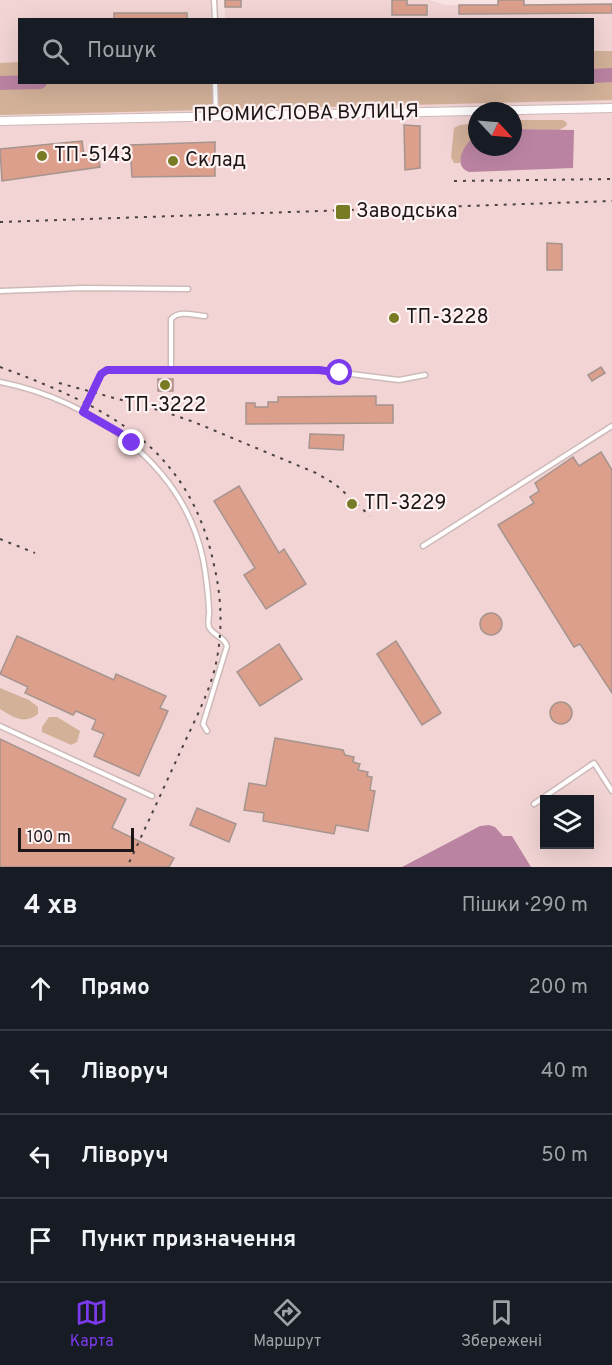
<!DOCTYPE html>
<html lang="uk">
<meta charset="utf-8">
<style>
:root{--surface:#171b24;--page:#242831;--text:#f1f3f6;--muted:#9ea1a6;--line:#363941;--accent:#7c3aed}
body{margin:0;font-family:Overpass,sans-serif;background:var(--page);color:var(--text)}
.controls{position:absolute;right:18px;bottom:18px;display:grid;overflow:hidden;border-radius:0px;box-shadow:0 6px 24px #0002}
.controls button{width:54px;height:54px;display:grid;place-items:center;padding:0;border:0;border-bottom:2px solid var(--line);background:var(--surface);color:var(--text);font:30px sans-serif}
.compass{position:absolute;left:468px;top:102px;width:54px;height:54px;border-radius:50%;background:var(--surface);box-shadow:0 6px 24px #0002;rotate:116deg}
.scale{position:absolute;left:18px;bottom:15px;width:116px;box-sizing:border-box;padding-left:6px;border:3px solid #1d1616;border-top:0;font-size:16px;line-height:21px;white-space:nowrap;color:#1d1616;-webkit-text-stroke:4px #fff2f2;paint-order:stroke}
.stop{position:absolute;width:18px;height:18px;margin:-14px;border:4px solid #7c3aed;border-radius:50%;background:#fff}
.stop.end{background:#7c3aed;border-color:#fff;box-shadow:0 2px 6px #0008}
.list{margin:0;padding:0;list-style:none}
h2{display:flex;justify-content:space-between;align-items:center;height:78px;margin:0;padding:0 24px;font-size:26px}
h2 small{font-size:20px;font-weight:400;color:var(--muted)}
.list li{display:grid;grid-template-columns:39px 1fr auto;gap:18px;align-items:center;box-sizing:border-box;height:84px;padding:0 24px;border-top:2px solid var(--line)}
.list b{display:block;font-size:22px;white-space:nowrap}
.list em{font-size:20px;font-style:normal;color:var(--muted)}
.icon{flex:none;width:33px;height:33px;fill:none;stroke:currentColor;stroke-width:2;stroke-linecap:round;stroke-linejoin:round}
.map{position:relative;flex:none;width:612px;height:867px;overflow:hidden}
.search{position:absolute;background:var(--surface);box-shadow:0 6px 24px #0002;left:18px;right:18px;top:18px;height:66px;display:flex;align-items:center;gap:15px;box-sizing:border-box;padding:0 21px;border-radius:0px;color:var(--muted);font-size:22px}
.sheet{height:414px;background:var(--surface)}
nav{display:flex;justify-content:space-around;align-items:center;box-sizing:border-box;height:84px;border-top:2px solid var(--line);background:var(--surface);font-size:16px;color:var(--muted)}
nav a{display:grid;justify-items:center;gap:3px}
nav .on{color:var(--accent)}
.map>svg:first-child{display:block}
</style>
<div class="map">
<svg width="612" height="867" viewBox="0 0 612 867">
<rect width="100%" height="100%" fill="#f7e3e2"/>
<path fill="#f1d4d3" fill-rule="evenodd" d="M 0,0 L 211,0 L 212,19 L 20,20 L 20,82 L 592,82 L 592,20 L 225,19 L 225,0 L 430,0 L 445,5 L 459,5 L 612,4 L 612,867 L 531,867 L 512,836 L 503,836 L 495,827 L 489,825 L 480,826 L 402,867 L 0,867 ZM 477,111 L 513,111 L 513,147 L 477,147 ZM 544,800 L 590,800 L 590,844 L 544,844 Z"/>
<g fill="#d3b199">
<polygon points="593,51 612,51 612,100 0,115 0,63 19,62 20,82 592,82"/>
<polygon points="513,120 563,120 567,123 566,126 559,130 513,129"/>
<path d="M 477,123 L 477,135 C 468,141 461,153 460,163 L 454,163 L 451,157 L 454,128 L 460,125 Z"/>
<path d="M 0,688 L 29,700 L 38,707 L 38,714 C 24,725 13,717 0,709 Z"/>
<polygon points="49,717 57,717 80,731 77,742 71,745 42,732 42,727"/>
</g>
<g fill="#b983a1">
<path d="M 513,129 L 574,130 L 573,168 L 469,172 C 451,165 465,142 477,135 L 477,147 L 513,147 Z"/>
<polygon points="489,825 495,827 503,836 512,836 531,867 402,867 480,826"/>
</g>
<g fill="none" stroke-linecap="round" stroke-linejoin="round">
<g stroke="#b983a1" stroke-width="14">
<polyline points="592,76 612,75"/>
<polyline points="0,83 40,82"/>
</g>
</g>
<g fill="#db9f8b" stroke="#a5948f" stroke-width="1.5">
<rect x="225" y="0" width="16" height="7"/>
<polygon points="392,0 407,0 407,5 427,5 427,15 392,15"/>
<polygon points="498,0 524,0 524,5 612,4 612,13 459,14 459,5 498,5"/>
<rect x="114" y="13" width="73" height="7"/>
<polygon points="404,125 420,126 420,168 405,170"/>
<polygon points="82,141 84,155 98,153 100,167 2,181 0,149"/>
<polygon points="215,142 215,176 132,177 130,145"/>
<polygon points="547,243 562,244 562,270 547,270"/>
<polygon points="601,367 605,373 592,381 588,375"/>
<rect x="158" y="379" width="15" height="12"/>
<polygon points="376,396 376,405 393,405 393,423 246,424 246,403 255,403 255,407 268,407 268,402 278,402 278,397"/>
<polygon points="310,434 344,435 343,450 309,448"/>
<polygon points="601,452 612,470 612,693 580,644 574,647 498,525 534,503 530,497 539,491 535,483 573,457 579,466"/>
<polygon points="239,486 279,553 284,549 306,584 266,609 244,575 255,568 214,501"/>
<circle cx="491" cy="624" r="11"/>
<polygon points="17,636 114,680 116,674 166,696 160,708 168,711 139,776 94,756 104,734 92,729 96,720 76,711 73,715 25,693 28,687 0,674"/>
<polygon points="396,641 441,713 422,725 377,654"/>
<polygon points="279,644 302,679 260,706 237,672"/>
<circle cx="561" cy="713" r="11"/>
<polygon points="275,738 343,750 345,755 354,757 353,762 360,764 358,770 368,772 367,776 372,777 370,790 375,791 368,831 336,825 334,834 263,821 264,813 244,810 249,783 266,786"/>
<polygon points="0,739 126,799 112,828 174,858 169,867 0,867"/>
<polygon points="197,808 236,824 229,842 190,825"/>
</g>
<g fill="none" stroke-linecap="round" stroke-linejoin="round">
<g stroke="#cebab9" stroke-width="7">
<g id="lane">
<polyline points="214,0 215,20"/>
<polyline points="215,82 216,116"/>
<polyline points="0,291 83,288 188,289"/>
<path d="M 171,370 L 171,319 C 179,310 193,315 205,316"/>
<path d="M 0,382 C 91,400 183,463 203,559 C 206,575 208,592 209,609 C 210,614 207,621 209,627 C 213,636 224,636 227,646 L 203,724 L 207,731"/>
<polyline points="83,412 101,374 107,370 319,370 399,380 425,375"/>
<polyline points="423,546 612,426"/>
<polyline points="0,726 152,796"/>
<polyline points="534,804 594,763 612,791"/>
</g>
</g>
<g stroke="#cebab9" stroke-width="10">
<polyline id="street" points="0,121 612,108"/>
</g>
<use href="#lane" stroke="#fff" stroke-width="4"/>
<use href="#street" stroke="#fff" stroke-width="8"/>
<g stroke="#4b4241" stroke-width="2" stroke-dasharray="3 6" stroke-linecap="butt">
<polyline points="454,181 612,179"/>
<polyline points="0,222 612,201"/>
<path d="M 0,367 C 105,406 189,445 214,565 C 222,599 223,633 215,668 C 208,695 194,722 182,748 C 164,787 146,827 127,867"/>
<polyline points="59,383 162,411 194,422 316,473 335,484 370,516"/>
<polyline points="0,539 35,553"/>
</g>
</g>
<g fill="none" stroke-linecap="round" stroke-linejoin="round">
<polyline stroke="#7c3aed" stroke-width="8" points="132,443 120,433 83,412 101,374 107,370 319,370 340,373"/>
</g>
<g fill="#787b24" stroke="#fff2f2" stroke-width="2">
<circle cx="42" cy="156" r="6"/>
<circle cx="173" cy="161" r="6"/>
<rect x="335" y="204" width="16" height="16" rx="3"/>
<circle cx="394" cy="318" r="6"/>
<circle cx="165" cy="385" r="6"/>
<circle cx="352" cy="504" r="6"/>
</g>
<g text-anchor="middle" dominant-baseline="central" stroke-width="4.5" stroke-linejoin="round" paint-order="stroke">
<g font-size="20" fill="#1d1616" stroke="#fff2f2">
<text transform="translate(306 114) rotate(-1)">ПРОМИСЛОВА ВУЛИЦЯ</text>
</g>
<g font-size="20" fill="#1d1616" stroke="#fff2f2" text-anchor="start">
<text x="54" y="156">ТП-5143</text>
<text x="185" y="161">Склад</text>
<text x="356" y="212">Заводська</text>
<text x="406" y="318">ТП-3228</text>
<text x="165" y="406" text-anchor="middle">ТП-3222</text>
<text x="364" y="504">ТП-3229</text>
</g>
</g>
</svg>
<div class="controls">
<button><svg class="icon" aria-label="layers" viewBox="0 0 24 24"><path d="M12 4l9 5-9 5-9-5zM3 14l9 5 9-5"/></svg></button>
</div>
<svg class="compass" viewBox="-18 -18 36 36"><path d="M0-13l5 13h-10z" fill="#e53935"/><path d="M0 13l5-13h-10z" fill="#9ea1a6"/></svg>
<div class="scale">100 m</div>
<div class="stop" style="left:340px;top:373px"></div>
<div class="stop end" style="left:132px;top:443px"></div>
<div class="search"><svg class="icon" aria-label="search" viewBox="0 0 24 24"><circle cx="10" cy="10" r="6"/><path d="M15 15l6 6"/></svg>Пошук</div>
</div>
<section class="sheet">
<h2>4 хв<small>Пішки · 290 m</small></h2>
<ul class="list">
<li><svg class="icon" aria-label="ahead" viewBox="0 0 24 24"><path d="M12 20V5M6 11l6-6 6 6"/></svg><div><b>Прямо</b></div><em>200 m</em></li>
<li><svg class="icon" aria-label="left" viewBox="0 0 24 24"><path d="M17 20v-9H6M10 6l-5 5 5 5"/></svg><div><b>Ліворуч</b></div><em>40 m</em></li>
<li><svg class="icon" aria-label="left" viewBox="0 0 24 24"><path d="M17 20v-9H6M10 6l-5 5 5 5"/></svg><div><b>Ліворуч</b></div><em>50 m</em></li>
<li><svg class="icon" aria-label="arrive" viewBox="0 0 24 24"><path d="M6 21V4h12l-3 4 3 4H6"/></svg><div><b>Пункт призначення</b></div></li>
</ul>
</section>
<nav>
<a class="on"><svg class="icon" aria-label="map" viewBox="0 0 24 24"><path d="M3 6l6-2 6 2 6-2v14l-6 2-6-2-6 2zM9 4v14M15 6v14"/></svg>Карта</a>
<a><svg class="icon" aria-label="directions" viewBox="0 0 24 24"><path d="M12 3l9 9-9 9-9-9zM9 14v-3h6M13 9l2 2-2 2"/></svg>Маршрут</a>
<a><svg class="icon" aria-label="saved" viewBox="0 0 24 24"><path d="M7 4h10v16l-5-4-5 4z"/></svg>Збережені</a>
</nav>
